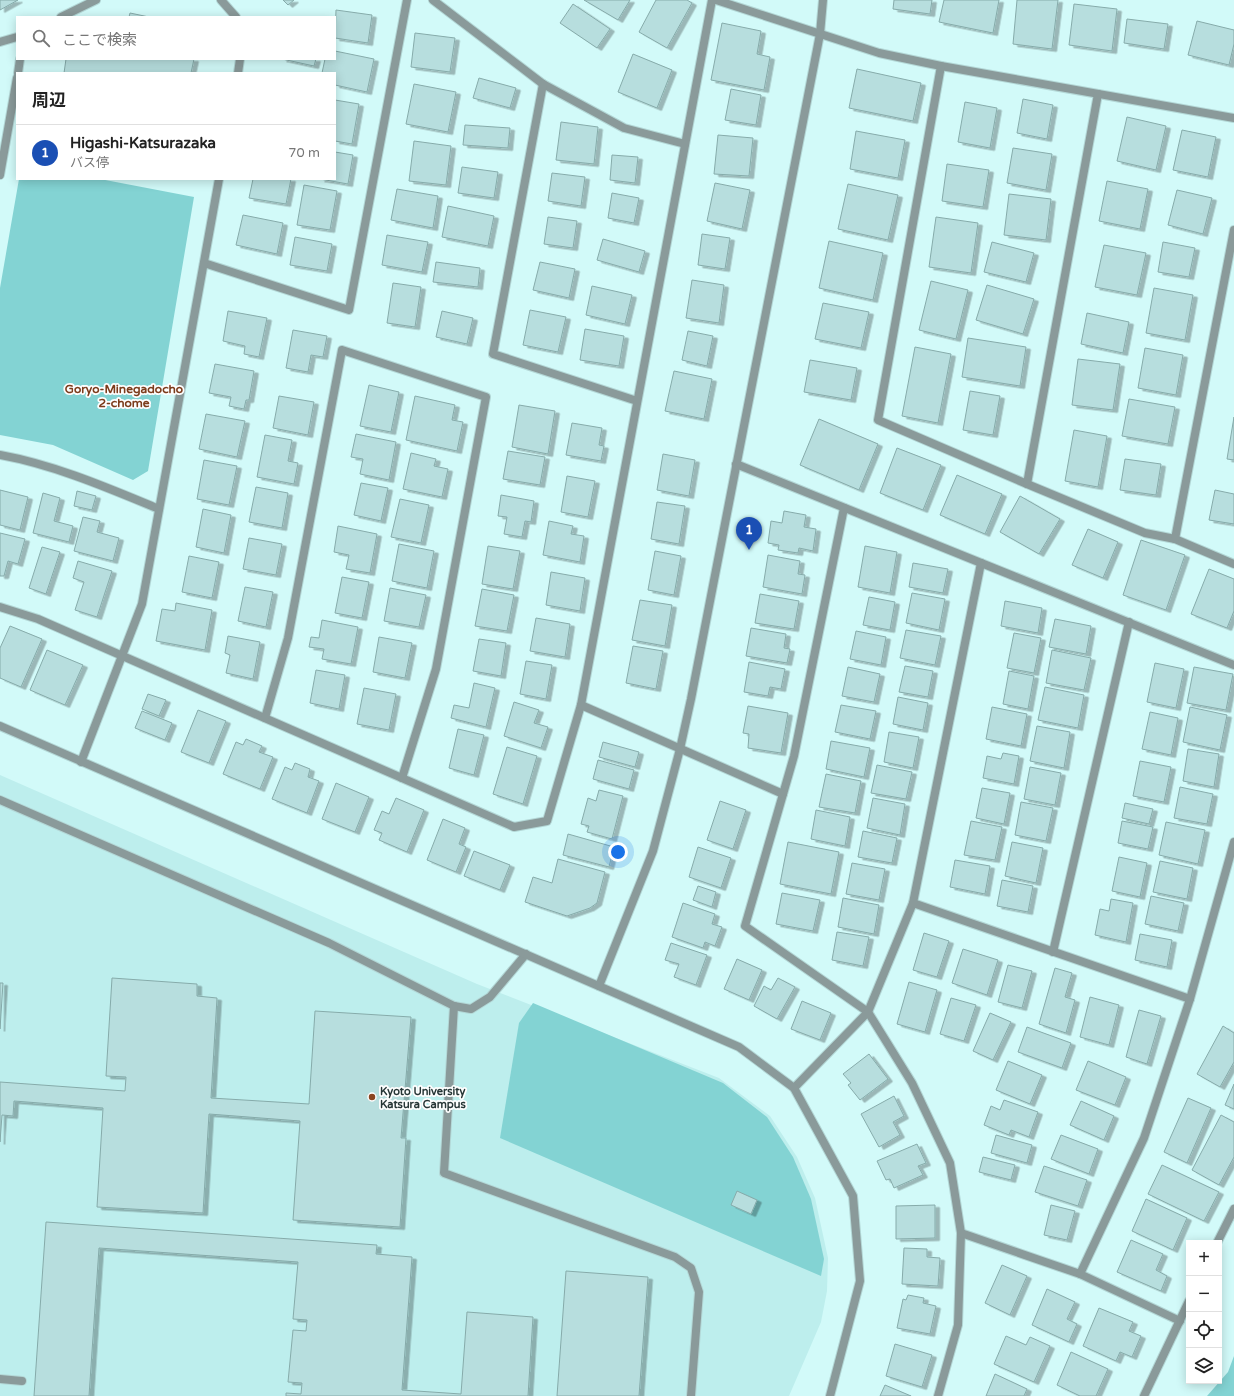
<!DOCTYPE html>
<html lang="ja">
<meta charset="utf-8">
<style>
:root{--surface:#fff;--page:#f6f6f6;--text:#222;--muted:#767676;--line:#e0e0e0;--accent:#8a4420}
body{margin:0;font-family:"Varela Round","Noto Sans JP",sans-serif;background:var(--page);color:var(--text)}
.controls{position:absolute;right:12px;bottom:12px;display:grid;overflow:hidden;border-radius:0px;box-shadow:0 2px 10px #0003}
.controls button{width:36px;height:36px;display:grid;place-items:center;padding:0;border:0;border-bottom:1px solid var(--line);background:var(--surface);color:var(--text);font:20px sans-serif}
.you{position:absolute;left:618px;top:852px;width:14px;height:14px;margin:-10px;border:3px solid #fff;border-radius:50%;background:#1a73e8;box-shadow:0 0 0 6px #1a73e833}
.badge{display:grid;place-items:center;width:26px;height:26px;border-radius:50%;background:var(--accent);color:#fff;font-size:13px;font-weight:700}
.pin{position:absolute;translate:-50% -33px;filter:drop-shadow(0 1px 2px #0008)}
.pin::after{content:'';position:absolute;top:21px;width:14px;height:12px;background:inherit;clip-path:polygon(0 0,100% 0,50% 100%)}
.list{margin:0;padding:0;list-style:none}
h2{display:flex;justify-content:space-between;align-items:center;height:52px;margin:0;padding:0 16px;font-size:17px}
h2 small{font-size:13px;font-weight:400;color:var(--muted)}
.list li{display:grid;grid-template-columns:26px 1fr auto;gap:12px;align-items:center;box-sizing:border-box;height:56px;padding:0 16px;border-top:1px solid var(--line)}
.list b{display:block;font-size:15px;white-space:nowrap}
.list p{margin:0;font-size:13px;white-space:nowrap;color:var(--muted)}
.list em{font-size:13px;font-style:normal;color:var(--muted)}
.icon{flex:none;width:22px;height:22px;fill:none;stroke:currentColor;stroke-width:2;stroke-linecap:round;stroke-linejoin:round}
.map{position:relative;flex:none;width:1234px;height:1396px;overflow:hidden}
.search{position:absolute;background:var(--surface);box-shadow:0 2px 10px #0003;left:16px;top:16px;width:320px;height:44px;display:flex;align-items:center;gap:10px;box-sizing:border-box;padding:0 14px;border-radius:0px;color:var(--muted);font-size:15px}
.panel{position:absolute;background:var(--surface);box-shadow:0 2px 10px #0003;left:16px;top:72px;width:320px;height:108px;border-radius:0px}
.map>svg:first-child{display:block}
</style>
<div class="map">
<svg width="1234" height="1396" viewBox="0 0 1234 1396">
<defs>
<filter id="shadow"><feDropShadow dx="4.5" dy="2.5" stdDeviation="0" flood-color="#0004"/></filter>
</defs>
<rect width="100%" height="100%" fill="#d2faf9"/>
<polygon fill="#bdeeed" points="0,775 477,984 719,1078 770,1116 797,1157 815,1198 828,1258 827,1291 821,1322 789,1396 0,1396"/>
<g fill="#83d3d3">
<polygon points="19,179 100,179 194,197 148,471 133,480 53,445 0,435 0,288"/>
<polygon points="533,1003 723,1083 767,1117 793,1157 811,1199 824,1259 821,1276 500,1138 519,1023"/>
<polygon points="1234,1356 1234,1396 1207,1396 1228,1372"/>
</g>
<g fill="#b7dede" stroke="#86abaa" filter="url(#shadow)">
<polygon points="0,0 18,0 0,10"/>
<polygon points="283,0 294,0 288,5"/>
<polygon points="584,0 630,0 618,20"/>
<polygon points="656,0 687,0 692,3 667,48 639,32"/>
<polygon points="894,0 932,0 930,14 893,9"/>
<polygon points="944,0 999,0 993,33 939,22"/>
<polygon points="1017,0 1058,0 1052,49 1013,44"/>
<polygon points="573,4 610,29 597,48 560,23"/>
<polygon points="1074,4 1117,9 1112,51 1069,45"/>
<polygon points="336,10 372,15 368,43 335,38"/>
<polygon points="130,13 149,17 129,17"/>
<polygon points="1127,19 1168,24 1164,49 1124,43"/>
<polygon points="1197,21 1234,30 1234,44 1229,65 1188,55"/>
<polygon points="722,23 761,31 757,54 770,57 764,90 711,80"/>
<polygon points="415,33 455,38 450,72 411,67"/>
<polygon points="335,51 374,59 367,92 335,85 335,73 322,73 325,59 335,59"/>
<polygon points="633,54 672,70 657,108 618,92"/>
<polygon points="66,59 194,59 191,73 64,73"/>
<polygon points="282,59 316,59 314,66"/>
<polygon points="857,69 921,83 913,121 849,108"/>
<polygon points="479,78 516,88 510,108 473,98"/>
<polygon points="414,84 456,92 448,132 406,124"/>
<polygon points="731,89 761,95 756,125 725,120"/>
<polygon points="1023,99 1053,105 1047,139 1017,133"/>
<polygon points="335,100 359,104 352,144 335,141"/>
<polygon points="965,102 997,108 990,148 958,142"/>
<polygon points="1127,117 1166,126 1156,170 1117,161"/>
<polygon points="561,122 598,127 594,164 556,160"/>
<polygon points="465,125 510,128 508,148 463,145"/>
<polygon points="1182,130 1216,137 1208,177 1173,170"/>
<polygon points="856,131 905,140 898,178 850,169"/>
<polygon points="718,135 753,138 749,176 714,174"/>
<polygon points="414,141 451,146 446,185 409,181"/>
<polygon points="1013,148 1052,154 1046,190 1007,183"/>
<polygon points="335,152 353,155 348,184 320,179 335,179"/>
<polygon points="612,155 638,157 635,183 610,180"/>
<polygon points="947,164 989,170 983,207 942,201"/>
<polygon points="462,167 498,172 494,198 458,193"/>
<polygon points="552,173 585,177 581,206 548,201"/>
<polygon points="253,179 291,179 286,204 249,198"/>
<polygon points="1107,181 1148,189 1140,229 1099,221"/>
<polygon points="715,183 750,190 742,229 707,221"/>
<polygon points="848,184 898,195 888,240 838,229"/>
<polygon points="304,185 337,191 330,230 297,225"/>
<polygon points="397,189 438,196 433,228 391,220"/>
<polygon points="1177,190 1212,198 1203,234 1168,225"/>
<polygon points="612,193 639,198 634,223 608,218"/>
<polygon points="1009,194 1051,199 1046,240 1004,235"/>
<polygon points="448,206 494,216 488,246 442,237"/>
<polygon points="243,215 283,223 277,254 236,245"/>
<polygon points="548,217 577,221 573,248 544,244"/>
<polygon points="936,217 978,223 971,273 929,267"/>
<polygon points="702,234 730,238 725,269 698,265"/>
<polygon points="387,235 428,242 422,272 382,265"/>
<polygon points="295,237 332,244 327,271 290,265"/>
<polygon points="603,239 645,251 639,272 597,260"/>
<polygon points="829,241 883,253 873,300 819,288"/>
<polygon points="992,242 1034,253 1026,282 984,272"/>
<polygon points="1163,242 1195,248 1189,277 1158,272"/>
<polygon points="1104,245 1146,253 1137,295 1095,287"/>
<polygon points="436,262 480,268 478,287 433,282"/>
<polygon points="540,262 575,269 569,298 533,290"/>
<polygon points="692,280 724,285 719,323 686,318"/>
<polygon points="931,281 968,290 956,339 919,330"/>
<polygon points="393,283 421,287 415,327 387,323"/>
<polygon points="987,285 1034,299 1023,334 976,320"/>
<polygon points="592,286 632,295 625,324 586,315"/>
<polygon points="1154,288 1193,295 1185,340 1146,333"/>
<polygon points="823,303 869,312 861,348 815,339"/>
<polygon points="530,310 566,317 558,352 523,345"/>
<polygon points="228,311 267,318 259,357 244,354 245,346 223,341"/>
<polygon points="442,311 473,318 467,344 436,337"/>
<polygon points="1087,313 1129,322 1123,353 1081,344"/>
<polygon points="585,329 624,336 619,366 580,360"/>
<polygon points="293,330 327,336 323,357 311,355 308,372 286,368"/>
<polygon points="688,331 713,336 707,366 682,360"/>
<polygon points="968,338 1026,347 1020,386 962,377"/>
<polygon points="915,347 951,354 938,423 902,416"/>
<polygon points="1145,348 1183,355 1176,395 1138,388"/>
<polygon points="1078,359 1120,364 1113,410 1072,405"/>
<polygon points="810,360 857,368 851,400 804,392"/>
<polygon points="215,364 254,371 249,400 246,400 244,409 229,406 231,397 209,393"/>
<polygon points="674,371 712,379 704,419 665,411"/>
<polygon points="369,385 399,392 391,432 360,426"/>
<polygon points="970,391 1000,396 993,435 963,430"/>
<polygon points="279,396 314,402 308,435 273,428"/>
<polygon points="415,396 455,405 452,420 463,422 457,451 406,440"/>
<polygon points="1129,399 1175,407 1168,444 1122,436"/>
<polygon points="519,405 555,411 548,454 512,447"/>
<polygon points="206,414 245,421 237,457 199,449"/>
<polygon points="1234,417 1234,460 1227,459"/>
<polygon points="819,419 878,444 859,490 800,465"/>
<polygon points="572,423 602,428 599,445 604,446 601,461 566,455"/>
<polygon points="1074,430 1107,436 1098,487 1065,481"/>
<polygon points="356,434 396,442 389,480 360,474 363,459 351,457"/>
<polygon points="265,435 292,440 288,461 298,463 294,484 257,477"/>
<polygon points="897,448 941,465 923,510 880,493"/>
<polygon points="508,451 545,457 540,485 503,479"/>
<polygon points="411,453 436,459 434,466 448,469 442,497 403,489"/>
<polygon points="663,454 695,460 689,496 657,490"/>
<polygon points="1125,459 1161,464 1156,495 1120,490"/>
<polygon points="204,460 237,466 229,505 197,499"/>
<polygon points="957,475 1002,494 985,534 940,515"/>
<polygon points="567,476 595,481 588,517 561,512"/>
<polygon points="361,483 388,488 381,521 354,515"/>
<polygon points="256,487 288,493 282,528 249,522"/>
<polygon points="0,490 28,497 20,530 0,525"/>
<polygon points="1215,490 1234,494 1234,524 1209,520"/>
<polygon points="77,491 96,496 92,510 74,506"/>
<polygon points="43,493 60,498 54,521 73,526 69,542 33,533"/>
<polygon points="501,495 534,501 531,522 525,521 522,537 504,534 507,517 498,516"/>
<polygon points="1020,496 1060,519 1039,554 1000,532"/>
<polygon points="400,499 429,505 421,543 391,537"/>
<polygon points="657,502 685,506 679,544 651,539"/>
<polygon points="203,509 231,515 224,553 196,547"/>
<polygon points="784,511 806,515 804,527 816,529 813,551 799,548 798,553 778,550 779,545 768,543 771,521 782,523"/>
<polygon points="83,517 100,521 97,532 119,538 113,561 74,551"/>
<polygon points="549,521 573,526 571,534 584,536 580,562 543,555"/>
<polygon points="338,526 377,534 370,573 346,569 349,555 334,552"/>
<polygon points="1088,529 1118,542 1103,578 1072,565"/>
<polygon points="0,533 25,539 18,564 8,561 4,576 0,576"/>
<polygon points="249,538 282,544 276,575 243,569"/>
<polygon points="1141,540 1185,555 1166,610 1123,595"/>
<polygon points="399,544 434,551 427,588 392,581"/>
<polygon points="488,546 520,551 513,589 482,584"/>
<polygon points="865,546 897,552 890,593 858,587"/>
<polygon points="42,547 60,552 46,594 29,588"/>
<polygon points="655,551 681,556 674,595 648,590"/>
<polygon points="768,555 800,561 798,574 805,575 802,594 763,587"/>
<polygon points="189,556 219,562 212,598 182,592"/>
<polygon points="78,561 112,571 97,617 75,610 84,582 73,578"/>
<polygon points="913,563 948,569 943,593 909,587"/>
<polygon points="1209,569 1234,579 1234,611 1227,628 1191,614"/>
<polygon points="551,572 585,578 580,611 546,605"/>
<polygon points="342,577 369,582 362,618 335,613"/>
<polygon points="245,587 273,592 266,627 238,621"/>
<polygon points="390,588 426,595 419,627 384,621"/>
<polygon points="482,589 514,595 507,631 475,626"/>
<polygon points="912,593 945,599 939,630 906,623"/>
<polygon points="760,594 799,601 794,629 755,623"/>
<polygon points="869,597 895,602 890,630 863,625"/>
<polygon points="640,600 672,605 665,646 632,640"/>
<polygon points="1005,601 1042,608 1038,633 1001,626"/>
<polygon points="176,603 212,610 205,650 156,641 162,609 175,611"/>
<polygon points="536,618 570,624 565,657 530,651"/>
<polygon points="1055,619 1091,626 1086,654 1049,647"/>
<polygon points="322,620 358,627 351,664 322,659 324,649 309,647 311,637 319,638"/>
<polygon points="10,626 42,639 21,687 0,678 0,648"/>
<polygon points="751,628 786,634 784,648 790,649 787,663 746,656"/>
<polygon points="906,630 941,636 935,665 900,658"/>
<polygon points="856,631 886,637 881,665 850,659"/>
<polygon points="1014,633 1041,638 1034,673 1007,668"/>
<polygon points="228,636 260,642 253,679 226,673 230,655 225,653"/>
<polygon points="379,637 412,643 405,678 373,672"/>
<polygon points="479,639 506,643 501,676 473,671"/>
<polygon points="633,646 663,651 656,689 626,683"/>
<polygon points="47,650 83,665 65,705 30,690"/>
<polygon points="1052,650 1091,658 1084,690 1046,683"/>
<polygon points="526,661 552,665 546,699 520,694"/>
<polygon points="749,662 785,669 781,689 770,687 768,696 744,692"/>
<polygon points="1155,663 1184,669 1176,708 1147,702"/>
<polygon points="905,666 933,671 928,697 899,692"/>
<polygon points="848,667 880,674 874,702 842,696"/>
<polygon points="1194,667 1233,674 1226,710 1187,703"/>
<polygon points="316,670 345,675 339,709 310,703"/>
<polygon points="1009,671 1034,676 1028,709 1003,704"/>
<polygon points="474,683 495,688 486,727 451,718 454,705 469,708"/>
<polygon points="1045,687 1084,695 1078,728 1038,720"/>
<polygon points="364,688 396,694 389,730 357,724"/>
<polygon points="148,694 166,700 159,716 142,709"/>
<polygon points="898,697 928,703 923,730 893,724"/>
<polygon points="514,702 539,710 534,723 548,727 541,748 504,736"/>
<polygon points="841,705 876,711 870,739 835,732"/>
<polygon points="748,706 788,713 781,753 748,748 749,734 743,733"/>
<polygon points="992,707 1027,714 1021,746 986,739"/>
<polygon points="1190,707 1227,715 1220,750 1183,742"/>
<polygon points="198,710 226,721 209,763 181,752"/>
<polygon points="142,711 172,723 165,740 135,728"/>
<polygon points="1150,712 1178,718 1171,755 1142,749"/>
<polygon points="1037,726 1070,732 1064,768 1030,761"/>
<polygon points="458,729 484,735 474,775 449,768"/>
<polygon points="889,732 919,737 913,768 884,762"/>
<polygon points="246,739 262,746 259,752 273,757 260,789 223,774 236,742 243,745"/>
<polygon points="831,741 870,748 864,777 826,769"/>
<polygon points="603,742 639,752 635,767 599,757"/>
<polygon points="507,747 537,756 523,804 493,794"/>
<polygon points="1188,749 1219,754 1214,787 1183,781"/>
<polygon points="1003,753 1019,756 1014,784 983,778 987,756 1001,759"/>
<polygon points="598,760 634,770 629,789 593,779"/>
<polygon points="1140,761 1171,767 1164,802 1133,796"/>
<polygon points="295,763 310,769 308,777 319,781 307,813 272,799 285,767 292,770"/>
<polygon points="877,765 912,772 906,799 871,793"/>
<polygon points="1030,767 1061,773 1055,805 1024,799"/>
<polygon points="826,774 861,781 855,813 819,807"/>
<polygon points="336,783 369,797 355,832 322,819"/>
<polygon points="1180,787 1213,794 1207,824 1174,818"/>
<polygon points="982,788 1010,793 1004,824 976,818"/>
<polygon points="599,790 623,796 612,839 587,832 589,826 581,824 588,798 596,801"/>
<polygon points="396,798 424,810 407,852 379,840 382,833 374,830 382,811 389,814"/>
<polygon points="873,798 905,804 900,835 867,828"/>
<polygon points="720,801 746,810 733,849 707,840"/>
<polygon points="1021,802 1053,808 1046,841 1015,835"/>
<polygon points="1125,803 1153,809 1149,824 1122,818"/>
<polygon points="816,810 850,817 845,846 811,839"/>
<polygon points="443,819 465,828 459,844 466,847 456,872 427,860"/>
<polygon points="971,821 1002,827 995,860 964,855"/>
<polygon points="1122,821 1153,827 1148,849 1118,843"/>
<polygon points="1166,822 1205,830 1198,864 1159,855"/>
<polygon points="863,831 897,838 892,863 858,857"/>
<polygon points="568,834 614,847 609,867 563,855"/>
<polygon points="788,842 839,852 831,894 780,884"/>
<polygon points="1012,842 1043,848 1036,883 1005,876"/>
<polygon points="698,847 731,858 721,888 689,877"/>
<polygon points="474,851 510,865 500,890 464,876"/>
<polygon points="1119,857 1147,863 1140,897 1112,891"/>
<polygon points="558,859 605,872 597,903 590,908 567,916 525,902 533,877 552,883"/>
<polygon points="955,860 990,866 985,894 950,887"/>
<polygon points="1160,861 1193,868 1187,899 1153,892"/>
<polygon points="852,863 885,869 879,900 846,894"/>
<polygon points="1002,880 1033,886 1028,912 997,906"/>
<polygon points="698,886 716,892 712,907 693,900"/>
<polygon points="782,893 820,900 813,931 776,924"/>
<polygon points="1151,896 1184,903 1178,931 1145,924"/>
<polygon points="843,898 879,905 874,934 838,927"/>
<polygon points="1111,899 1133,903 1126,942 1095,935 1100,909 1109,911"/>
<polygon points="683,903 715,914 712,924 722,927 715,946 705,942 703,948 672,937"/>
<polygon points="837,932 869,937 863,966 832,960"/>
<polygon points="924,933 949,941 937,977 913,970"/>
<polygon points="1140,934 1172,940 1167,967 1135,960"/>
<polygon points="671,943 707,955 696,985 674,977 679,964 665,960"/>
<polygon points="963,949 998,960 987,995 952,983"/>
<polygon points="737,959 762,970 749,1000 724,989"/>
<polygon points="1008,965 1032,971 1022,1008 998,1002"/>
<polygon points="1055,968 1072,973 1065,997 1075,1000 1066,1033 1039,1024"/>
<polygon points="112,978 197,984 197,996 217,998 211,1098 309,1104 315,1011 411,1017 401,1138 406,1138 400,1227 293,1220 300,1121 209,1114 203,1213 97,1207 103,1108 14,1101 13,1116 2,1115 0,1142 0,1082 125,1091 126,1077 106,1076"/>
<polygon points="778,978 795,987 777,1019 754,1006 764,986 771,990"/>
<polygon points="909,982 937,990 925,1032 897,1024"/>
<polygon points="0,983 3,983 0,1029"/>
<polygon points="1090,997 1119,1005 1109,1045 1080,1037"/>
<polygon points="951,998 976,1005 964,1041 940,1034"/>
<polygon points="802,1001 831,1013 820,1040 791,1029"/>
<polygon points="1139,1010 1161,1016 1147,1064 1126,1057"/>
<polygon points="990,1013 1011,1022 993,1060 973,1051"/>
<polygon points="1223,1026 1234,1033 1234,1062 1220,1087 1197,1074"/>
<polygon points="1027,1027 1071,1043 1062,1068 1018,1052"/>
<polygon points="869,1054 888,1079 860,1100 848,1085 851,1083 843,1074"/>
<polygon points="1008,1061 1042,1075 1030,1104 996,1090"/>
<polygon points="1088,1061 1126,1077 1115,1105 1076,1090"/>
<polygon points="1234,1084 1234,1109 1225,1105"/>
<polygon points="894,1096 904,1116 893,1122 900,1135 879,1147 861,1114"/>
<polygon points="1188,1098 1211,1108 1187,1163 1164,1152"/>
<polygon points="1004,1100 1038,1112 1029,1137 1011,1130 1009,1135 984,1125 991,1106 1000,1110"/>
<polygon points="1081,1101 1114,1116 1104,1140 1070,1125"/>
<polygon points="1221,1115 1234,1122 1234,1157 1219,1185 1192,1170"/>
<polygon points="996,1135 1032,1145 1027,1163 991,1153"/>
<polygon points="1061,1135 1098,1149 1089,1174 1051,1159"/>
<polygon points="917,1144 926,1163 918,1166 923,1175 894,1188 890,1179 886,1180 877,1161"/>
<polygon points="983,1157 1015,1165 1011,1180 979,1172"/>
<polygon points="1162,1165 1219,1192 1204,1221 1148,1194"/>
<polygon points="1044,1166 1087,1180 1078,1206 1035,1192"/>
<polygon points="737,1191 757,1200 751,1214 731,1205"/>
<polygon points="1146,1199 1187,1218 1173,1250 1132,1231"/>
<polygon points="935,1205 935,1238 896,1239 896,1206"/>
<polygon points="1051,1205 1075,1211 1067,1240 1044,1235"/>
<polygon points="46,1222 377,1245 376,1254 412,1257 402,1390 461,1394 467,1312 533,1317 528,1396 286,1396 286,1393 301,1394 302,1383 288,1382 293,1330 306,1331 307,1320 293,1319 298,1262 99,1248 89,1396 34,1396"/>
<polygon points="1131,1240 1163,1254 1156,1270 1167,1276 1161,1291 1117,1272"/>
<polygon points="904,1248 927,1249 927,1257 940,1258 938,1286 902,1284"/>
<polygon points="1002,1265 1027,1276 1010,1315 985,1303"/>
<polygon points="566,1271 648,1277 639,1396 557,1396"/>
<polygon points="1047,1289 1075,1302 1067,1319 1077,1324 1069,1342 1032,1325"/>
<polygon points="908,1295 924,1298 923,1303 936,1306 930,1334 897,1328 903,1299 906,1300"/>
<polygon points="1099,1308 1133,1322 1129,1331 1141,1336 1132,1357 1120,1352 1116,1361 1083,1346"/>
<polygon points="1006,1336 1026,1345 1030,1337 1050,1346 1034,1382 994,1364"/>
<polygon points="895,1344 932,1355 922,1387 886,1376"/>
<polygon points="1071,1352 1108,1369 1096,1396 1080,1396 1057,1385"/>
<polygon points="995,1374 1027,1389 1024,1396 986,1396"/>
<polygon points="885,1385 911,1396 880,1396"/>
</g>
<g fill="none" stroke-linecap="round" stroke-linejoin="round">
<g stroke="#b3d7d6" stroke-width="10">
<g id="service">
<polyline points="0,800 329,943 454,1006 471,1009 490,997 526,954"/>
<polyline points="454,1006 444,1173 675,1257 691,1268 699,1292 691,1396"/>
<polyline points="0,1379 22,1381"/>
</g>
</g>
<g stroke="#b3d7d6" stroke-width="10">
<g id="minor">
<polyline points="221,0 236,17"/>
<polyline points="433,0 543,84 624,128 685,144"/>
<polyline points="716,0 879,53 941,66 1234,118"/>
<polyline points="61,17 96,0"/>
<polyline points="0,42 17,37"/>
<polyline points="941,66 878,420 1027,484 1145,533 1175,539 1234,564"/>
<polyline points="18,73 20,59"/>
<polyline points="238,73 240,59"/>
<polyline points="543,84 493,354 637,401"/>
<polyline points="0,175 17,78"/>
<polyline points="204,263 349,310 407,0"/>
<path d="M 0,455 C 55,465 108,488 159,509"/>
<polyline points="736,464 1234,665"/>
<polyline points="1027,484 1098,94"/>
<polyline points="844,508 794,756 745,926 868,1012 912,1083 950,1163 961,1233 958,1325 938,1396"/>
<polyline points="1175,539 1234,230"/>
<polyline points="0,607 38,619 514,827 547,821 581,705 712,0"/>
<polyline points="581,705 783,794"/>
<polyline points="265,718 288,638 342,350 486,397 436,669 402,778"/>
<polyline points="81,762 142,604 219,179"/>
<polyline points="913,903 1190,999"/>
<polyline points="1053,952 1129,622"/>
<polyline points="794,1088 868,1012 913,903 981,563"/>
<polyline points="961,1233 1080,1274 1180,1321"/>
<polyline points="1217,1243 1234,1209"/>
<polyline points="1080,1274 1144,1138 1190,999 1234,842"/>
<polyline points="1144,1396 1189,1301"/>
</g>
</g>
<g stroke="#b3d7d6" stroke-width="10">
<g id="tertiary">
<polyline points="0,726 739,1047 794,1088 853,1196 860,1281 830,1396"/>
<polyline points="599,986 653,851 680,749 691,699 820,34 823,0"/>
</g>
</g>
<use href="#service" stroke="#8a9a9a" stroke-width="8"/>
<use href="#minor" stroke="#8a9a9a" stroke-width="8"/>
<use href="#tertiary" stroke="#8a9a9a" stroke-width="8"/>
</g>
<circle fill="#8a4420" stroke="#fefefe" stroke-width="1.5" cx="372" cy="1097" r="4"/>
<g text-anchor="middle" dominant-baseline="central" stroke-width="3.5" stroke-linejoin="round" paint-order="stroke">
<g font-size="11" font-weight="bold" fill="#263636" stroke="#fefefe" text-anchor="start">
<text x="380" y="1091">Kyoto University<tspan x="380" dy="13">Katsura Campus</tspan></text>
</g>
<g font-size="12" font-weight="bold" fill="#7c3c1c" stroke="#fefefe">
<text x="124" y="389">Goryo-Minegadocho<tspan x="124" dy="14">2-chome</tspan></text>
</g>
</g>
</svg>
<div class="controls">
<button>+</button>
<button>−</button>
<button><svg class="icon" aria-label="locate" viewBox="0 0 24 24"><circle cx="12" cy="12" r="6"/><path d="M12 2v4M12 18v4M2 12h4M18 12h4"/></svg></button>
<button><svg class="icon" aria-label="layers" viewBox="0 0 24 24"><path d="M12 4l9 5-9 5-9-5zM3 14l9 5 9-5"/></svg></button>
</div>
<div class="you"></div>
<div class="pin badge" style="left:749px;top:550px;background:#1a4fb4">1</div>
<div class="search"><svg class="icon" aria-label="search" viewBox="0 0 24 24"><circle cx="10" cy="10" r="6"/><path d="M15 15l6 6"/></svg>ここで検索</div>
<section class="panel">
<h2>周辺<small></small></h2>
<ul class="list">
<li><span class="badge" style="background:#1a4fb4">1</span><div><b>Higashi-Katsurazaka</b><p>バス停</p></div><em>70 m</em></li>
</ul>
</section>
</div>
